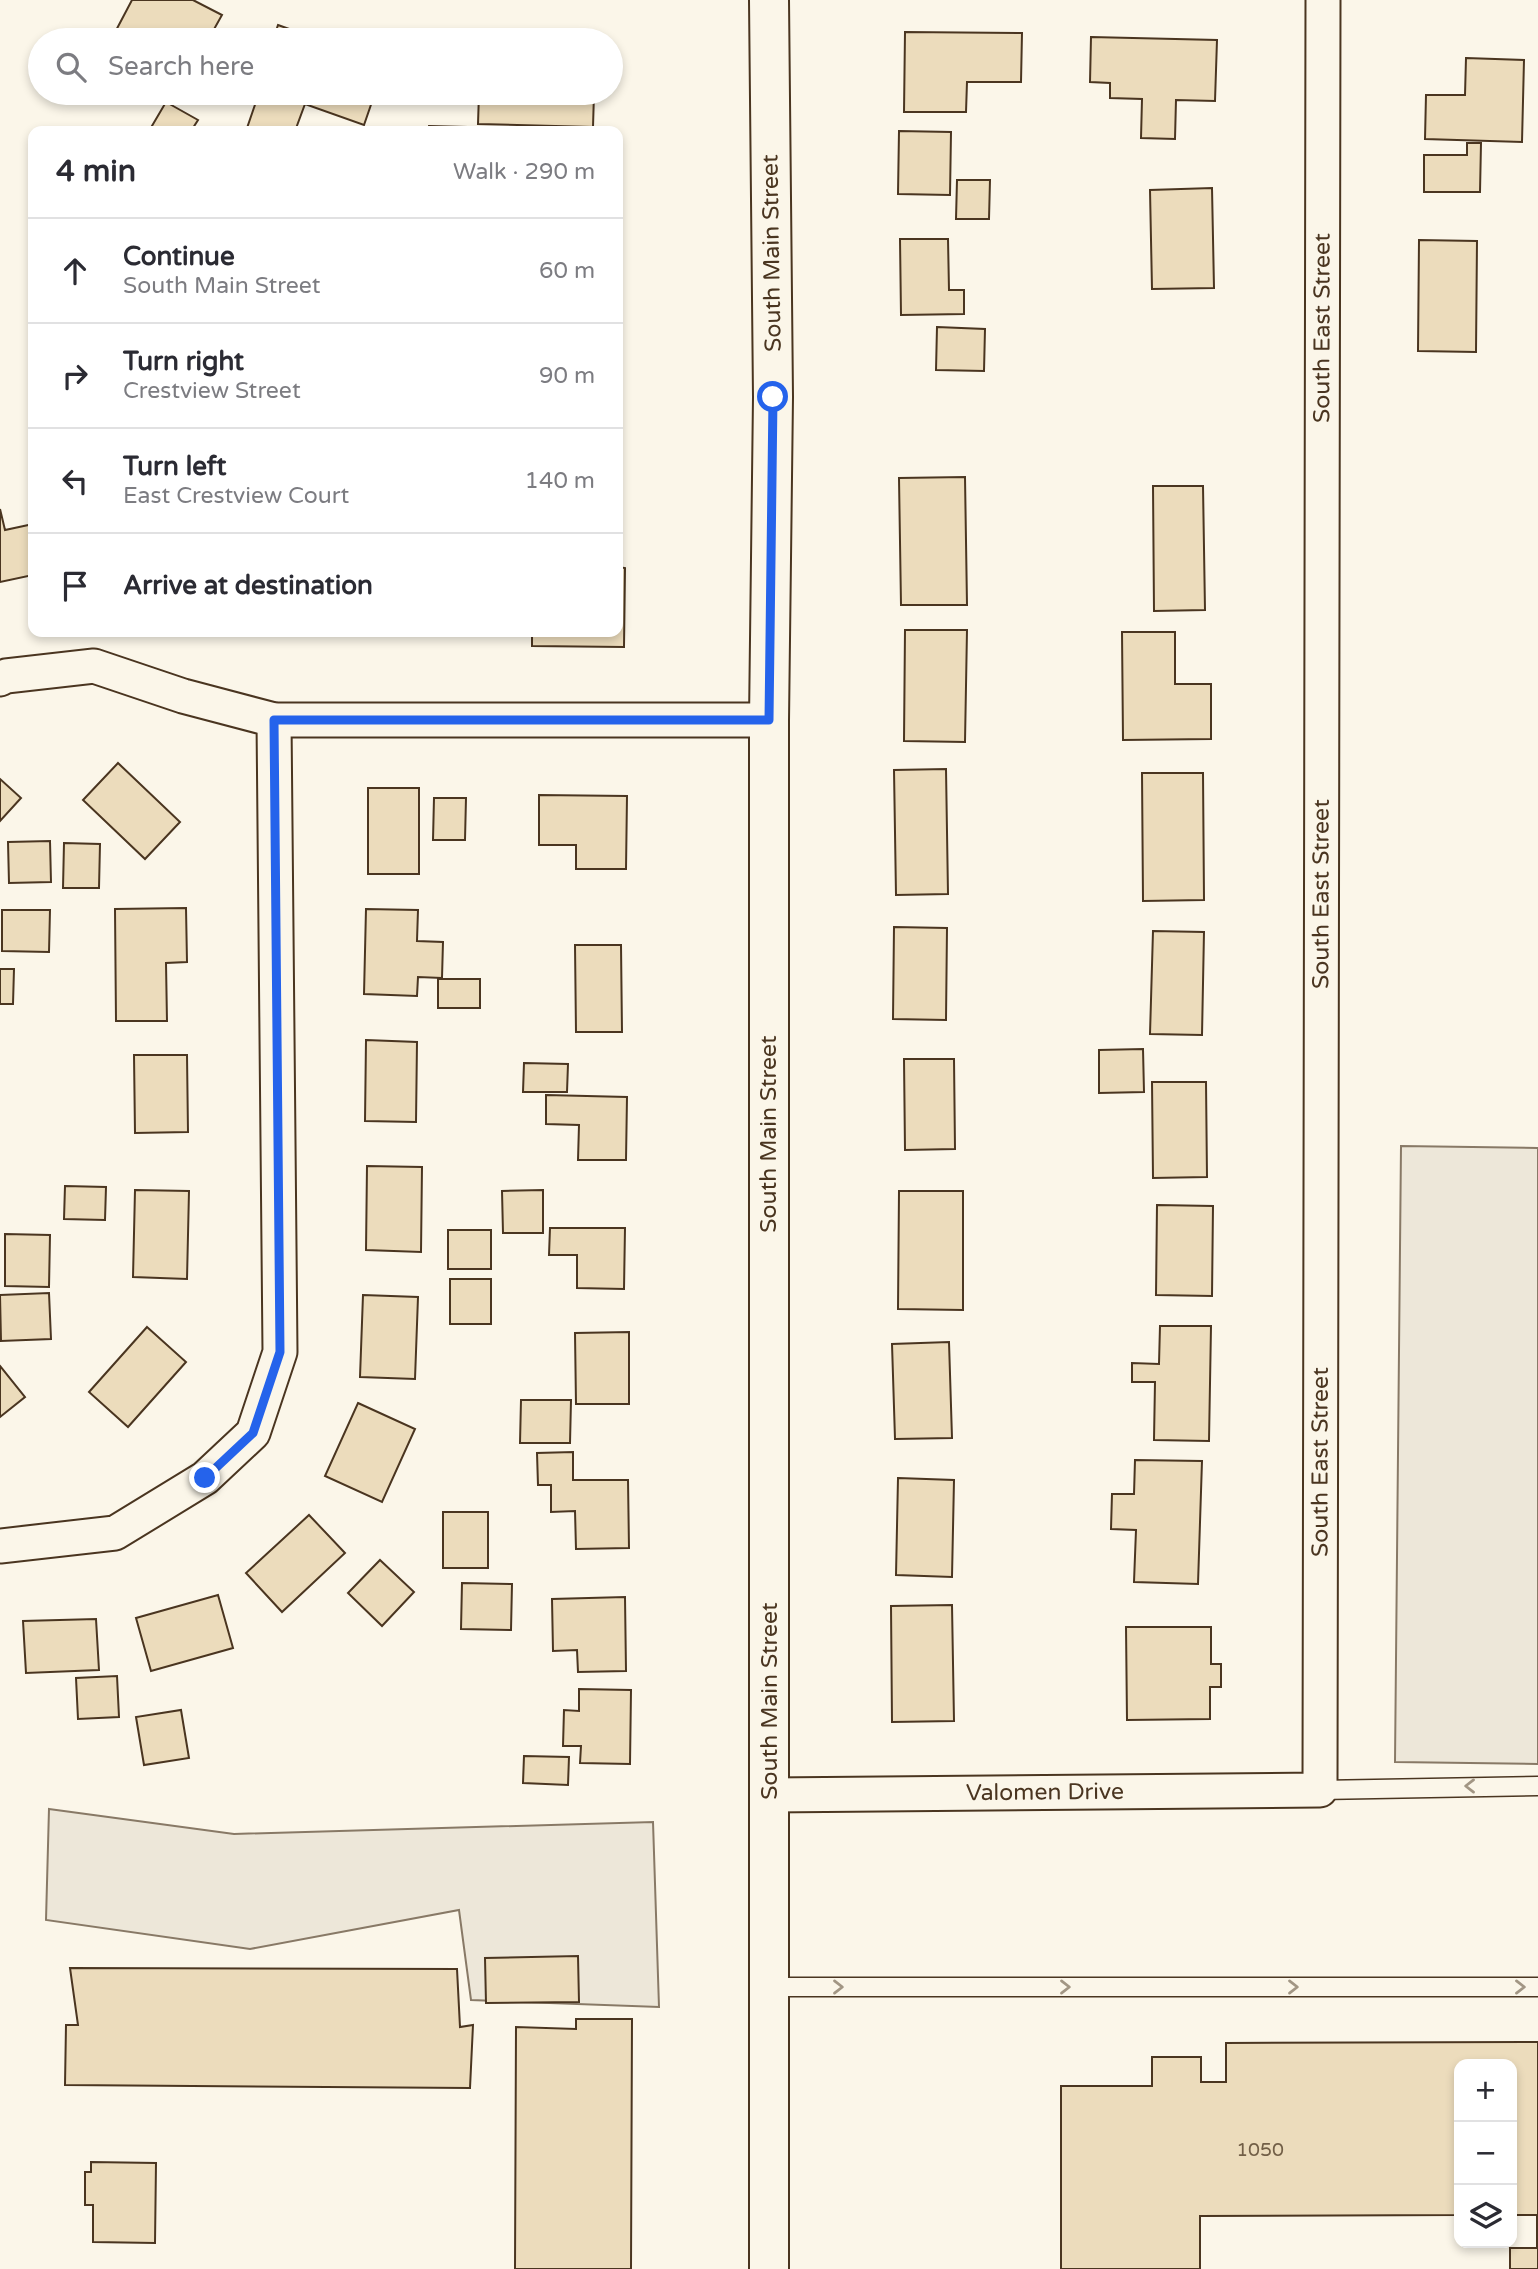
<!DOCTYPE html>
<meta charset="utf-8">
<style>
:root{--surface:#fff;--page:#f2f2f3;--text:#2b2b33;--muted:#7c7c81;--line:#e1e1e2}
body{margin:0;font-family:"Varela Round",sans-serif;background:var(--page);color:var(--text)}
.controls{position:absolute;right:21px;bottom:21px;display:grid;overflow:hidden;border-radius:14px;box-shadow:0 4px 10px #0003}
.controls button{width:63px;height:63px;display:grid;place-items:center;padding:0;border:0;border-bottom:2px solid var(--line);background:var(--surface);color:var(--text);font:35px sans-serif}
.stop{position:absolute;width:21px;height:21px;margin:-16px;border:5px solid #2563eb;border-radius:50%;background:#fff}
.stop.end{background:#2563eb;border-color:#fff;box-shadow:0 2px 7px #0008}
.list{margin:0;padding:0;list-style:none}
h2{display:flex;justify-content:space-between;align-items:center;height:91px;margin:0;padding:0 28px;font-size:30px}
h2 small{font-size:23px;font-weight:400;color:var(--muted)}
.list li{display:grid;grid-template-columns:46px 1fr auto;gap:21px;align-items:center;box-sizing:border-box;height:105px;padding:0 28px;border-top:2px solid var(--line)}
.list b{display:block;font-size:26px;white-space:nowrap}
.list p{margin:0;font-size:23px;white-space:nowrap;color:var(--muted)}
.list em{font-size:23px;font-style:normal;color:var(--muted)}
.icon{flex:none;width:38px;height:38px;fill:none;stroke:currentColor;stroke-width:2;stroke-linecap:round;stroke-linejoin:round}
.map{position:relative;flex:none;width:1538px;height:2269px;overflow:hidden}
.search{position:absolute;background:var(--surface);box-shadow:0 4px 10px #0003;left:28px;top:28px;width:595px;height:77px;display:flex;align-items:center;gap:18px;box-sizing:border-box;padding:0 24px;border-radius:38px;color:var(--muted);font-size:26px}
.panel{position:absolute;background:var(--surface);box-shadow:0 4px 10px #0003;left:28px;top:126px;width:595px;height:511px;border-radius:14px}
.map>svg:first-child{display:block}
</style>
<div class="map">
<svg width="1538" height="2269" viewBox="0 0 1538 2269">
<rect width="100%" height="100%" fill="#fbf6e9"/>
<g fill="#ede7d9" stroke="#887966" stroke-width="2">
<polygon points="1401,1146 1538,1148 1538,1764 1395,1762"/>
<polygon points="49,1809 234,1834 653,1822 659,2007 471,2000 459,1910 250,1949 46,1920"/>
</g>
<g fill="#ecdcbc" stroke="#4a3520" stroke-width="2">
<polygon points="132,0 193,0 222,15 208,40 117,40 112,38"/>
<polygon points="278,25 320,40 273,40"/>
<polygon points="905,32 1022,33 1021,82 967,82 966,112 904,112"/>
<polygon points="1091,37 1217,40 1215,101 1176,100 1175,139 1141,138 1142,99 1110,98 1110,83 1090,82"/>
<polygon points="1466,58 1524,60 1522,142 1425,139 1426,95 1465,95"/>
<polygon points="259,93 375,93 364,125 305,104 295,131 246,131"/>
<polygon points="479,93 594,93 593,127 478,124"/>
<polygon points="166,102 198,120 191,131 149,131"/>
<polygon points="429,126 467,127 467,131 428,131"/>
<polygon points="899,131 951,132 950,195 898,194"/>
<polygon points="1467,143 1481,143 1480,192 1424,192 1424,155 1467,155"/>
<polygon points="957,180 990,180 989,219 956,219"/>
<polygon points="1212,188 1214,288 1152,289 1150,190"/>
<polygon points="900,239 948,239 949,290 964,290 964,314 901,315"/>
<polygon points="1419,240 1477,241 1476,352 1418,351"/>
<polygon points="937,327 985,329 984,371 936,370"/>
<polygon points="618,433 620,433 618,525"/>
<polygon points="965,477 967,605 901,605 899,478"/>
<polygon points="1153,486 1203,486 1205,610 1154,611"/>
<polygon points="0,509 5,530 33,524 33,575 0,582"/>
<polygon points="618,567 625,568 624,647 532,646 532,632 618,632"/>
<polygon points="905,630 967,630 965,742 904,741"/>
<polygon points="1122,632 1175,632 1175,684 1211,684 1211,739 1123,740"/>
<polygon points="118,763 180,822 145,859 83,800"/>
<polygon points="946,769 948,894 896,895 894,770"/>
<polygon points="1142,773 1203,773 1204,900 1143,901"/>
<polygon points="0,779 21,798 0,821"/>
<rect x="368" y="788" width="51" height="86"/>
<polygon points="539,795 627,796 626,869 576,869 576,845 539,845"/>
<polygon points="434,798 466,798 465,840 433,840"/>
<polygon points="50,841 51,882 9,883 8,842"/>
<polygon points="64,843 100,844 99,888 63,888"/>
<polygon points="186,908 187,962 166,963 167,1021 116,1021 115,909"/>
<polygon points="366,909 418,910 417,941 443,942 442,978 418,977 417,996 364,994"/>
<polygon points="2,910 50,910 49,952 2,951"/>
<polygon points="894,927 947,928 946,1020 893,1019"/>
<polygon points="1153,931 1204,932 1202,1035 1150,1034"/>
<polygon points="575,945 621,945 622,1032 576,1032"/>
<polygon points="0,969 14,969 13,1004 0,1004"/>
<rect x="438" y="979" width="42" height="29"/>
<polygon points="366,1040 417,1042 416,1122 365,1121"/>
<polygon points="1143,1049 1144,1092 1099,1093 1099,1050"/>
<polygon points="134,1055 187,1055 188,1132 135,1133"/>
<polygon points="904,1059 954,1059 955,1149 905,1150"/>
<polygon points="524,1063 568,1064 567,1092 523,1092"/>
<polygon points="1152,1082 1206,1082 1207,1177 1153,1178"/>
<polygon points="546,1095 627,1097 626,1160 578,1160 579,1125 546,1124"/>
<polygon points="367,1166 422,1167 421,1252 366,1250"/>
<polygon points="65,1186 106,1187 105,1220 64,1219"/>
<polygon points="135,1190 189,1191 187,1279 133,1277"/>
<polygon points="543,1190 543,1233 503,1233 502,1191"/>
<polygon points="899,1191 963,1191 963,1310 898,1309"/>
<polygon points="1157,1205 1213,1206 1212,1296 1156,1295"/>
<polygon points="550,1228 625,1228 624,1289 577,1288 577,1255 549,1255"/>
<rect x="448" y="1230" width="43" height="39"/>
<polygon points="5,1234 50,1235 49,1287 5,1286"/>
<rect x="450" y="1279" width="41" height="45"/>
<polygon points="49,1293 51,1339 1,1341 0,1295"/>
<polygon points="363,1295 418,1297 415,1379 360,1377"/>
<polygon points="1160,1326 1211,1326 1209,1441 1154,1440 1155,1382 1132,1382 1132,1363 1159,1364"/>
<polygon points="147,1327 186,1362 128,1427 89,1392"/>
<polygon points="629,1332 629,1404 576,1404 575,1333"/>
<polygon points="949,1342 952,1438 895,1439 892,1344"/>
<polygon points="0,1366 25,1397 0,1417"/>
<polygon points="521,1400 571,1400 570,1443 520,1443"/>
<polygon points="358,1403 415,1429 382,1502 325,1476"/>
<polygon points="573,1452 573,1480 628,1480 629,1548 576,1549 575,1511 551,1512 551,1485 538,1485 537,1453"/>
<polygon points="1135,1460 1202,1461 1198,1584 1134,1582 1136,1530 1111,1529 1112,1494 1134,1494"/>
<polygon points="898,1478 954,1480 952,1577 896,1575"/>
<rect x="443" y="1512" width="45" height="56"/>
<polygon points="309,1515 345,1553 282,1612 246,1573"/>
<polygon points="380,1560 414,1592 382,1626 348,1593"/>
<polygon points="462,1583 512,1584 511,1630 461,1629"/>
<polygon points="218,1595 233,1648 151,1671 136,1618"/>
<polygon points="625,1597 626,1671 578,1672 577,1650 553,1651 552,1599"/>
<polygon points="952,1605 954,1721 892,1722 891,1606"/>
<polygon points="96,1619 99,1670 26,1673 23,1621"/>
<polygon points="1126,1627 1211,1627 1211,1664 1221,1664 1221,1687 1210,1687 1210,1719 1127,1720"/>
<polygon points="117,1676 119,1717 78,1719 76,1678"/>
<polygon points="579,1689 631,1690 630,1764 580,1763 581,1746 563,1746 564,1710 579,1711"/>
<polygon points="181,1710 189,1758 144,1765 136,1717"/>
<polygon points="524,1756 569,1757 568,1785 523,1783"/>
<polygon points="578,1956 579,2002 486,2003 485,1958"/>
<polygon points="70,1968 457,1969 460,2027 473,2025 470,2088 65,2085 66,2025 78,2025"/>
<polygon points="576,2019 632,2019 631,2269 515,2269 516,2027 576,2029"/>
<polygon points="1538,2042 1538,2269 1510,2269 1510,2248 1537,2248 1537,2215 1512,2215 1512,2064 1459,2064 1459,2215 1200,2216 1200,2269 1061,2269 1061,2086 1152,2086 1152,2057 1201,2057 1201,2082 1226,2082 1226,2043"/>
<polygon points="91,2162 156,2163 155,2243 93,2242 93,2205 85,2205 85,2172 91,2172"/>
</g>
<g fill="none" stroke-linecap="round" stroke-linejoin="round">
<g stroke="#4a3520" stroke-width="21">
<g id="service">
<polyline points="1320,1790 1538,1786"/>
<polyline points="769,1987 1538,1987"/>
</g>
</g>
<g stroke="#4a3520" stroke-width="37">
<g id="minor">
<polyline points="0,679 6,676 94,666 183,696 274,720 769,720"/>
<polyline points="0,1546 115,1533 205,1478 253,1433 280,1352 274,720"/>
<path id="s1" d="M 770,1795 L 1320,1790 L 1323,0"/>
</g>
</g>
<g stroke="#4a3520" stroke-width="42">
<polyline id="tertiary" points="769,2269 769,720 773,397 769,0"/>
</g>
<use href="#service" stroke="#fbf6e9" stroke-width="18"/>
<use href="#minor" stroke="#fbf6e9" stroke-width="33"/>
<use href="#tertiary" stroke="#fbf6e9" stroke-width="38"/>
</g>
<defs><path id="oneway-chevron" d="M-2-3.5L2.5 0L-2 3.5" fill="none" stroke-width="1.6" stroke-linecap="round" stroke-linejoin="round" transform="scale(1.75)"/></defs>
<g stroke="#a29684">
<use href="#oneway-chevron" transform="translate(1470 1786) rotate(180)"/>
<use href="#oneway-chevron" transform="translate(838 1987)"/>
<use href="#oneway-chevron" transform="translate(1065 1987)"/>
<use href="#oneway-chevron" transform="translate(1293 1987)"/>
<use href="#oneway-chevron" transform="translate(1520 1987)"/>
</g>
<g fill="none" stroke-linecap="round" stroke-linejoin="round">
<polyline stroke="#2563eb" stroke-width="9" points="205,1478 253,1433 280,1352 274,720 769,720 773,397"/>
</g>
<g text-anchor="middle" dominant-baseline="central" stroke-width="5" stroke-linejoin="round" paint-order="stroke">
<g font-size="19" fill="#725f47">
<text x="1260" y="2150">1050</text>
</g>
<g font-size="23" fill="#4a3520" stroke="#fbf6e9">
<text transform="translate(772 253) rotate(-91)">South Main Street</text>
<text stroke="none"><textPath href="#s1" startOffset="2012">South East Street</textPath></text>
<text stroke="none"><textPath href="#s1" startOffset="1446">South East Street</textPath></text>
<text transform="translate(769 1134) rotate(-90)">South Main Street</text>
<text stroke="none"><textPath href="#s1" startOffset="878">South East Street</textPath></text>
<text transform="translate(770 1701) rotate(-90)">South Main Street</text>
<text stroke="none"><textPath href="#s1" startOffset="275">Valomen Drive</textPath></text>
</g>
</g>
</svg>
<div class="controls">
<button>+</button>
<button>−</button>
<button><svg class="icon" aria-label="layers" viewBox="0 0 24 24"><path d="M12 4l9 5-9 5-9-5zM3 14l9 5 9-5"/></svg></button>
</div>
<div class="stop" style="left:773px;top:397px"></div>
<div class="stop end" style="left:205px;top:1478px"></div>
<div class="search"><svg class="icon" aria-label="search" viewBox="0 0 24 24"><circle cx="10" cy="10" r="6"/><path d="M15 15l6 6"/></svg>Search here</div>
<section class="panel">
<h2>4 min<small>Walk · 290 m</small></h2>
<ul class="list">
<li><svg class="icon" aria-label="ahead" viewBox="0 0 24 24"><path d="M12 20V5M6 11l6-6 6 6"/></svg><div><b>Continue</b><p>South Main Street</p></div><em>60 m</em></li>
<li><svg class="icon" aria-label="right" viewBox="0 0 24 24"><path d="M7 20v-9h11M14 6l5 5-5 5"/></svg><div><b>Turn right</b><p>Crestview Street</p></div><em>90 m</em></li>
<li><svg class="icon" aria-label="left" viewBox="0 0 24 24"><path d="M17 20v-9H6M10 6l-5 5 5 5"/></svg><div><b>Turn left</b><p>East Crestview Court</p></div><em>140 m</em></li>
<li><svg class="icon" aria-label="arrive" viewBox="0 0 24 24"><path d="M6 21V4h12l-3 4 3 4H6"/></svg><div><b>Arrive at destination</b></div></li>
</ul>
</section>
</div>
